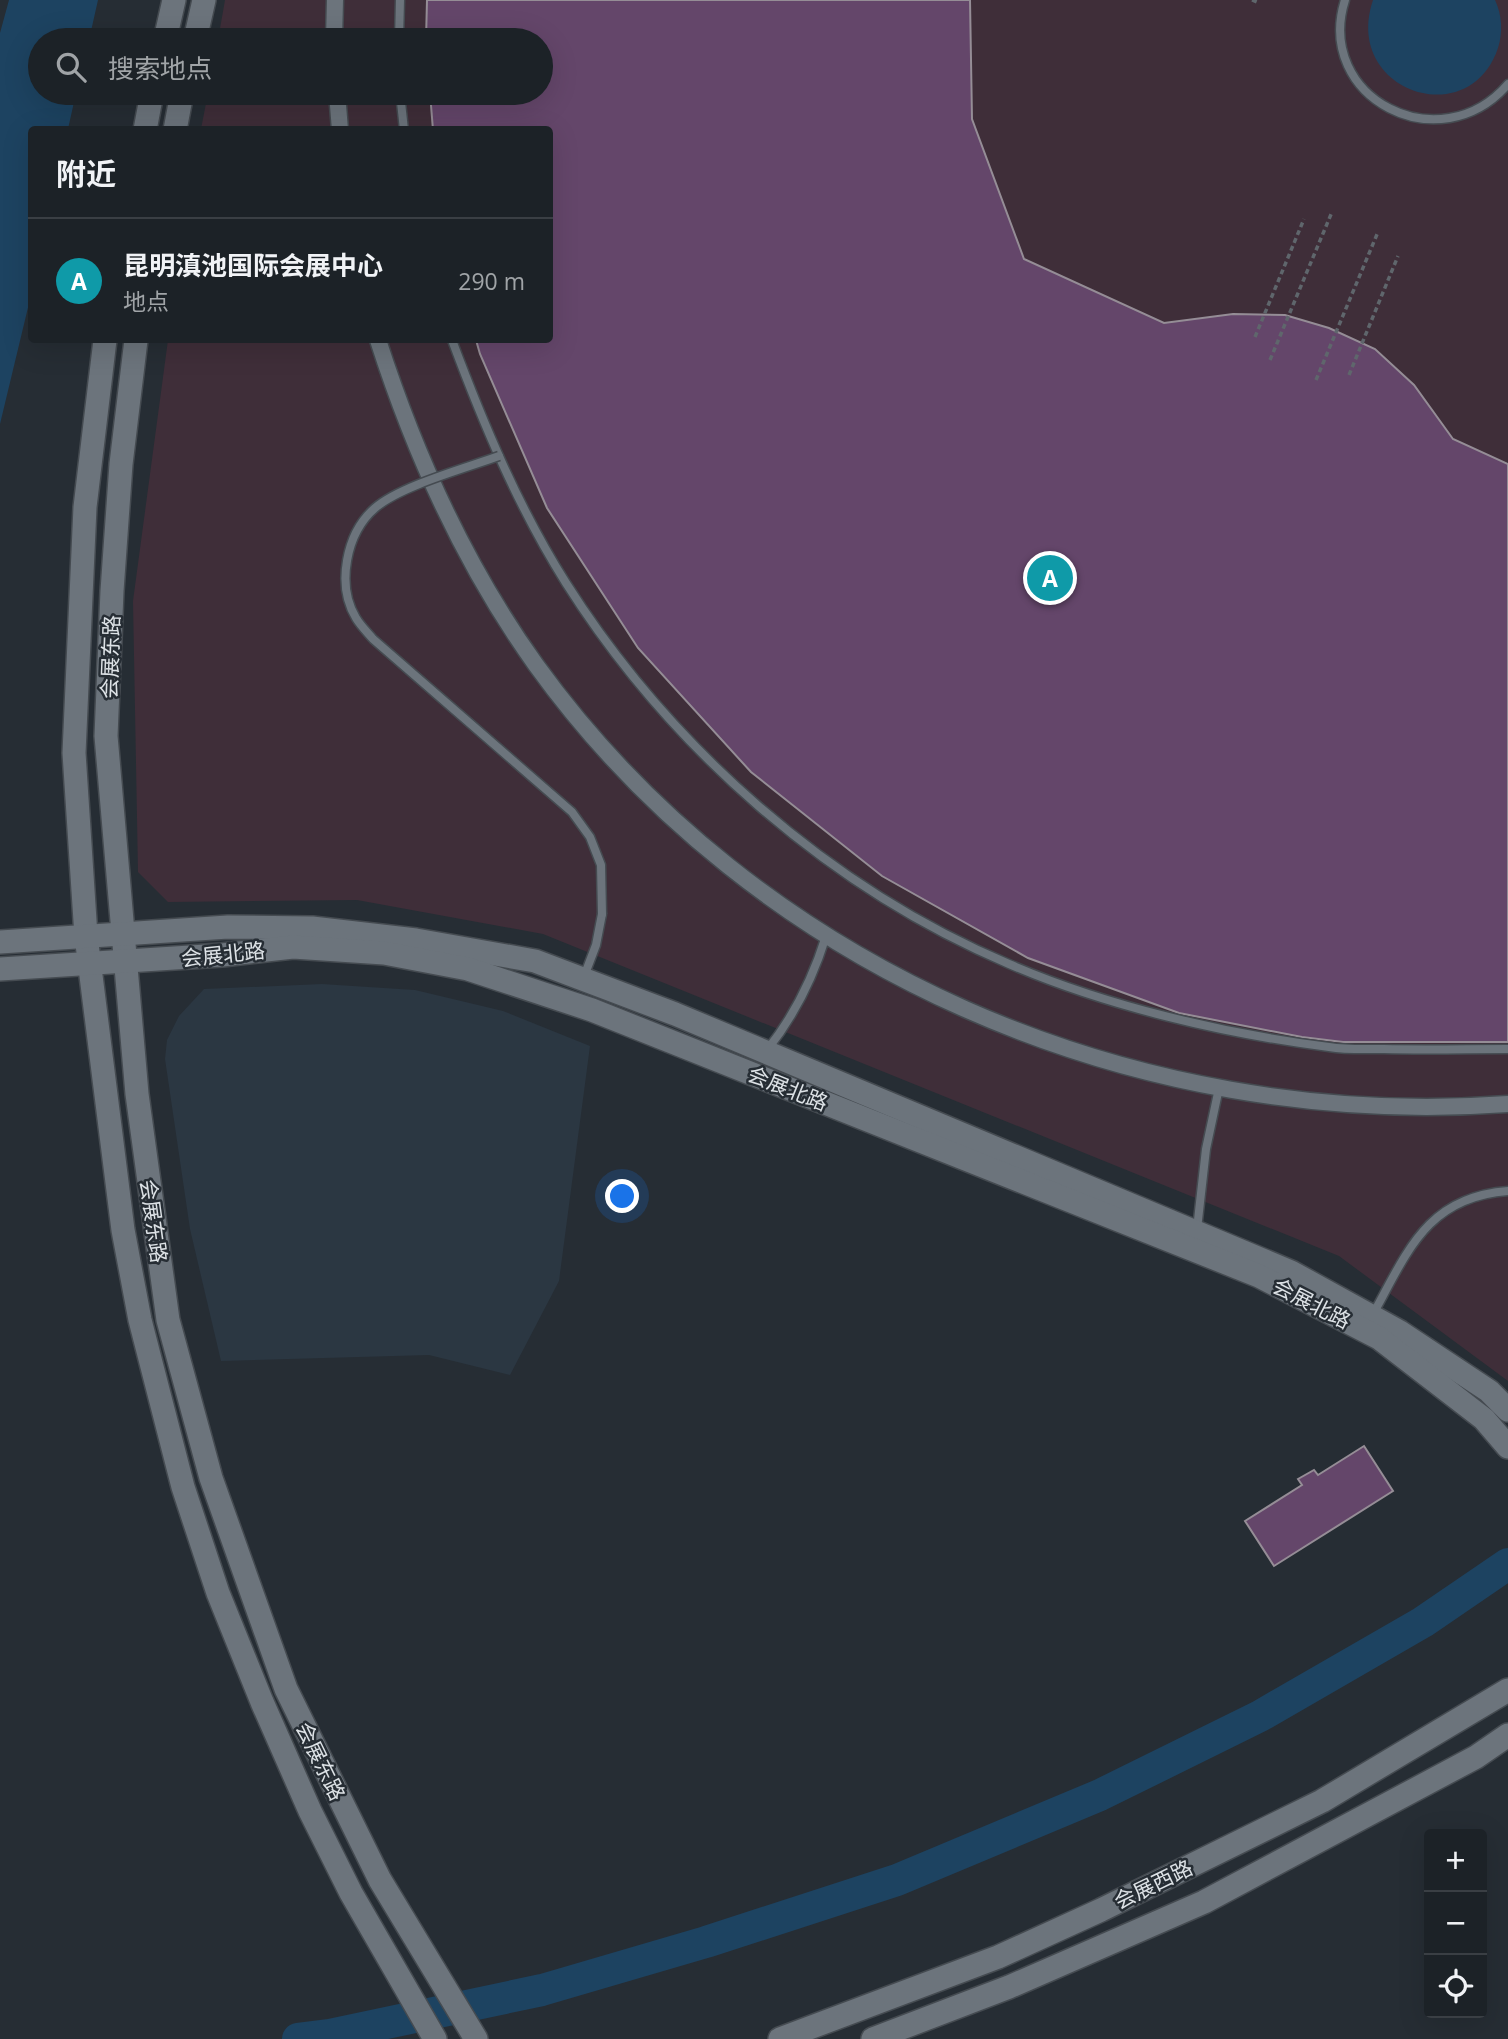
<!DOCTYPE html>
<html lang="zh">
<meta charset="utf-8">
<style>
:root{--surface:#1c2227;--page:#252a2f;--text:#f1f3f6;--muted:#a0a4a7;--line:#3a3f44;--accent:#db2777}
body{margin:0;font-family:"Open Sans","Noto Sans SC",sans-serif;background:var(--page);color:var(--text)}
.controls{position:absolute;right:21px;bottom:21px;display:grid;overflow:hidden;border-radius:7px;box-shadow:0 7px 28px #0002}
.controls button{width:63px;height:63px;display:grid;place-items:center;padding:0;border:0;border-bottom:2px solid var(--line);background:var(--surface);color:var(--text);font:35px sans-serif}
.you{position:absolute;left:623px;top:1197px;width:24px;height:24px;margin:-18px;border:5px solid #fff;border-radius:50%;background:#1a73e8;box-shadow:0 0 0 10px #1a73e833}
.badge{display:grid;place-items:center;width:46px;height:46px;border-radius:50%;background:var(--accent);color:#fff;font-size:23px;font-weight:700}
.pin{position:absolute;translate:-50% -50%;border:4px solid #fff;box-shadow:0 2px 7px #0006}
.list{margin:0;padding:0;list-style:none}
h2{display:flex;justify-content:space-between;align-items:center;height:91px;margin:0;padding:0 28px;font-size:30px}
h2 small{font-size:23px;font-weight:400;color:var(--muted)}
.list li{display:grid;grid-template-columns:46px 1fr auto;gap:21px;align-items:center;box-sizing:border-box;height:126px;padding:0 28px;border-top:2px solid var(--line)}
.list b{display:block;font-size:26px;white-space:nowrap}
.list p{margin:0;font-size:23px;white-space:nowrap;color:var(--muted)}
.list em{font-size:23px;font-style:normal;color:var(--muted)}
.icon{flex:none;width:38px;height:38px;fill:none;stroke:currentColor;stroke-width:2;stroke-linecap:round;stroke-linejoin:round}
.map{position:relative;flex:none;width:1508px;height:2039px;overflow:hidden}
.search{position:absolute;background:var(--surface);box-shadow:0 7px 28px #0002;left:28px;top:28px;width:525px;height:77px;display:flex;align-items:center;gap:18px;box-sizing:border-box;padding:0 24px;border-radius:38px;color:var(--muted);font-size:26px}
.panel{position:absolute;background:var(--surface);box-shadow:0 7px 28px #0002;left:28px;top:126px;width:525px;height:217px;border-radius:7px}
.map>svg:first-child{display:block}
</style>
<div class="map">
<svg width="1508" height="2039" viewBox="0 0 1508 2039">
<rect width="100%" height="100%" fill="#262d34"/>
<polygon fill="#3f2e39" points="225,0 1508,0 1508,1381 1339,1256 543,934 357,900 168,902 138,872 133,601 168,340 550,340 550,130 201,129 208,93 541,93 541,40 218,40"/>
<polygon fill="#2b3742" points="322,984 415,990 503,1011 590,1046 559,1281 510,1375 429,1355 221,1361 190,1229 165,1059 167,1040 179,1016 204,989"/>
<g fill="#1d4361">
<polygon points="9,0 98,0 89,40 40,40 40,93 76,93 68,129 32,130 31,295 0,424 0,33"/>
<path d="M 1495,0 C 1502,15 1503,32 1498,48 C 1469,134 1342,91 1373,0 Z"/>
</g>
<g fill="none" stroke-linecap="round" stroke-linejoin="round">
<polyline stroke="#1d4361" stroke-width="32" points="298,2039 330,2035 542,1990 706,1942 897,1880 1100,1795 1260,1716 1423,1622 1508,1564"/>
</g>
<g fill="#64466a" stroke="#958d96" stroke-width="2">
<polygon points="427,0 970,0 972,119 1024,259 1164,323 1233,314 1285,315 1329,328 1375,349 1414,385 1453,439 1508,464 1508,1042 1343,1042 1302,1037 1179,1013 1028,958 882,876 751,772 638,648 547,508 480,354 476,340 550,340 550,130 433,130 430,93 541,93 541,40 426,40"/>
<polygon points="1364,1446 1393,1491 1274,1566 1245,1521 1302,1485 1298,1479 1314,1470 1318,1475"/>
</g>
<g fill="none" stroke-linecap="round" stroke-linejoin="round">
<g stroke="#454b51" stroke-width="11">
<g id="lane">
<path d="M 1345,0 C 1314,98 1440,163 1508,84"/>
<polyline points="399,40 400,0"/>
<polyline points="400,93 404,130"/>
<path d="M 452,340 C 483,423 518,507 566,583 C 670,747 829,888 1009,964 C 1106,1006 1225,1034 1329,1047 C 1347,1050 1366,1049 1384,1049 C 1425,1050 1467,1049 1508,1049"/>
<polyline points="583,979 596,945 602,914"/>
<path d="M 767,1050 C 795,1015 813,978 826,936"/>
<polyline points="1197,1229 1206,1149 1219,1088"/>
<path d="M 1372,1316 C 1407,1253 1426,1197 1508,1191"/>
</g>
</g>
<g stroke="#454b51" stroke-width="19">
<g id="street">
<polyline points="334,40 335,0"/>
<polyline points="337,93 340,130"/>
<path d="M 378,340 C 415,455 465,566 536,665 C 756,970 1136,1131 1508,1104"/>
</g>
</g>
<g stroke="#454b51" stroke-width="26">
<g id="secondary">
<polyline points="165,40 174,0"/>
<polyline points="195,40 204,0"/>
<polyline points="145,130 152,93"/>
<polyline points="175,130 182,93"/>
<polyline points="105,340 85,507 74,753 86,936 123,1230 140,1320 183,1487 218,1593 262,1702 310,1811 351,1893 435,2039"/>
<polyline points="136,340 121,464 112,591 106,736 137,1094 168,1320 211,1478 286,1689 380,1880 476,2039"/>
<polyline points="0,942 228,927 312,928 416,940 535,961 675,1014 1291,1272 1400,1332 1489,1391 1508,1410"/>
<polyline points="0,969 222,955 293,947 384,953 468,969 592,1010 1259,1276 1379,1338 1484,1419 1508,1447"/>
<polyline points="780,2039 998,1957 1101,1910 1322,1801 1508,1690"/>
<polyline points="873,2039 1009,1987 1204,1902 1476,1757 1508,1735"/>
</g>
</g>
<g stroke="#5f666c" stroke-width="3.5" stroke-dasharray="5 3.5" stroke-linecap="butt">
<polyline points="1252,0 1257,2"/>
<polyline points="1255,337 1304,219"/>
<polyline points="1270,360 1332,212"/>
<polyline points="1349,375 1398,256"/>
<polyline points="1316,380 1378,232"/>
</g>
<use href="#lane" stroke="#6c747c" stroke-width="8"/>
<use href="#street" stroke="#6c747c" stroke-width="16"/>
<use href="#secondary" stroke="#6c747c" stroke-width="23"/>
<g stroke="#454b51" stroke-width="11" stroke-linecap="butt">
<path id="lane-bridge" d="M 499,456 C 466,468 400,486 375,508 C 346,533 336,585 356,618 C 360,625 367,632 373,639 L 572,812 L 590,837 L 601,865 L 602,914"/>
</g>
<use href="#lane-bridge" stroke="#6c747c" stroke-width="8"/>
</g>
<g text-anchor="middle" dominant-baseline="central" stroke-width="5" stroke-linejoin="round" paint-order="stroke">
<g font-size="21" fill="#dde2e6" stroke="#262d34">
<text transform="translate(110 657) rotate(-88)">会展东路</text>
<text transform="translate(223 954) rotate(-6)">会展北路</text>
<text transform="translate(788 1088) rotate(22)">会展北路</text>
<text transform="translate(154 1221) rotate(82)">会展东路</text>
<text transform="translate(1312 1303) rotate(27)">会展北路</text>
<text transform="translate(321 1761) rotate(64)">会展东路</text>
<text transform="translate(1153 1884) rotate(-26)">会展西路</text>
</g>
</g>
</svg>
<div class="controls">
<button>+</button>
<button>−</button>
<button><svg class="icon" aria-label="locate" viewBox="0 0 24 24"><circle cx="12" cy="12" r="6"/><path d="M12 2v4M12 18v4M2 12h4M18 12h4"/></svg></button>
</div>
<div class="you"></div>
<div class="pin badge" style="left:1050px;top:578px;background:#0f9aa8">A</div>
<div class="search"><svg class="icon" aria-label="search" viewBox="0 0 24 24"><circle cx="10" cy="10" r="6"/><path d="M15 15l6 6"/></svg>搜索地点</div>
<section class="panel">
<h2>附近<small></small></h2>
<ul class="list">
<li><span class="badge" style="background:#0f9aa8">A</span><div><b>昆明滇池国际会展中心</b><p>地点</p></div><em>290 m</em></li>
</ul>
</section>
</div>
